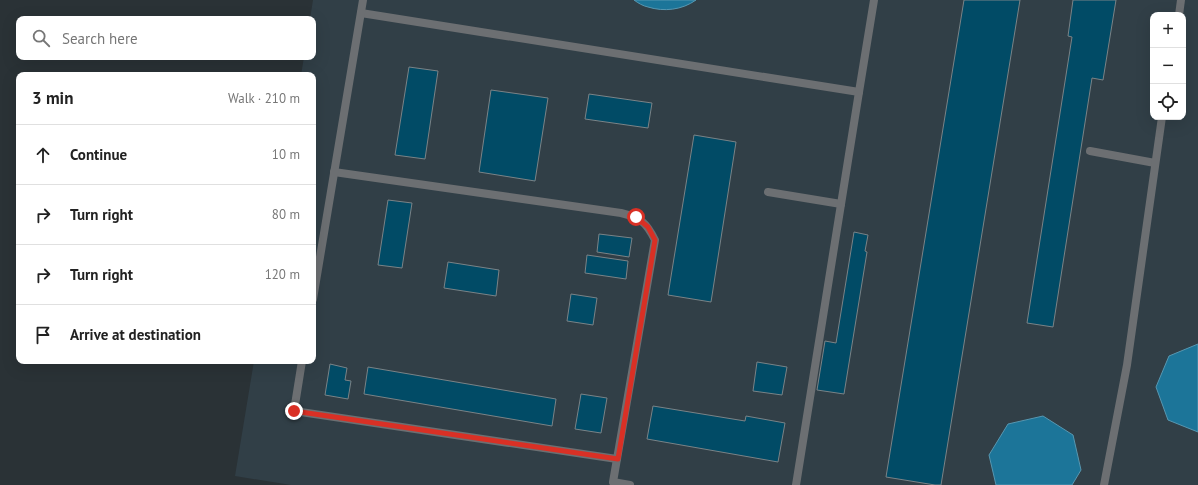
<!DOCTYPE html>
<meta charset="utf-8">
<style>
:root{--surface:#fff;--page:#f6f6f6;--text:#222;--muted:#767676;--line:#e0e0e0}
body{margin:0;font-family:"PT Sans",sans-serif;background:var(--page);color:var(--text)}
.controls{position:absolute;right:12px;top:12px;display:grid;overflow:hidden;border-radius:8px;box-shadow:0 4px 16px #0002}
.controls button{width:36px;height:36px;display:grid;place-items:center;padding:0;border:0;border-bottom:1px solid var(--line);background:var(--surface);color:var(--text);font:20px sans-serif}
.stop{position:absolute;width:12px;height:12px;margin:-9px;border:3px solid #d93025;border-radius:50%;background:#fff}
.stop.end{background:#d93025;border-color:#fff;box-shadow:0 1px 4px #0008}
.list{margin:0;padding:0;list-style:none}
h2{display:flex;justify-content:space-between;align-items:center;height:52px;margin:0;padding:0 16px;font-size:17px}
h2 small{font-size:13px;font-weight:400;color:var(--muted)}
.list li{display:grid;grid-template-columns:26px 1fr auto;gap:12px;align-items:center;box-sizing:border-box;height:60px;padding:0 16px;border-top:1px solid var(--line)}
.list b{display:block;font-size:15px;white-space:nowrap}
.list em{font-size:13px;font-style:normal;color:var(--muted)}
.icon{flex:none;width:22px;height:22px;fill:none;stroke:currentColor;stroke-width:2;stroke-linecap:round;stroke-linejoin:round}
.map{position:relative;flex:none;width:1198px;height:485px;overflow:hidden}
.search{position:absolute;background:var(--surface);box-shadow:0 4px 16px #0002;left:16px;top:16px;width:300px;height:44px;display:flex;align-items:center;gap:10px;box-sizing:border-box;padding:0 14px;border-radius:8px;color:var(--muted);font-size:15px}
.panel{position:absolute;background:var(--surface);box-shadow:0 4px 16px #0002;left:16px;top:72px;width:300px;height:292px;border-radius:8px}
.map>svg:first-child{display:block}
</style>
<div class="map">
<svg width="1198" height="485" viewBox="0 0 1198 485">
<rect width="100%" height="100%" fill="#2a3236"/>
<path fill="#313f47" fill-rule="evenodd" d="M 313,0 L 1198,0 L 1198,485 L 291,485 L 235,476 L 254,361 L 313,361 L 313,75 L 301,75 L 304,57 L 313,57 L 313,19 L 310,19 ZM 1153,15 L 1183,15 L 1183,117 L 1153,117 Z"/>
<g fill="#1c7599" stroke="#5797b1">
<path d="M 634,0 L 696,0 C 682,10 664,12 648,7 C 643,6 638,3 634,0 Z"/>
<polygon points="1198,344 1198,432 1168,420 1156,387 1169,356"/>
<polygon points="1043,416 1073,435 1081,470 1072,485 996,485 989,455 1008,424"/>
</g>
<g fill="#014b66" stroke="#7a8387">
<polygon points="964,0 1020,0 941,485 935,485 886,477"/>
<polygon points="1073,0 1116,0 1103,80 1092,78 1053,327 1027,323 1072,37 1068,36"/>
<polygon points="409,67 438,71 425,159 395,155"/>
<polygon points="491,90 548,98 535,181 479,172"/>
<polygon points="589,94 652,103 648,128 585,119"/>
<polygon points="694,135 736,142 711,302 668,295"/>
<polygon points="388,200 412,203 402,268 378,265"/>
<polygon points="854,232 868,235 865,251 867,252 844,394 817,390 825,341 836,343"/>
<polygon points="599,234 632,238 629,257 597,252"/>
<polygon points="587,255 628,261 626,279 585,273"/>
<polygon points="448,262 499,270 496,296 444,288"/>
<polygon points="571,294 597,298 593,325 567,321"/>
<polygon points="757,362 787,367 782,395 753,391"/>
<polygon points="330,364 347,368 345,380 351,381 348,399 325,395"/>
<polygon points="368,367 556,399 552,426 364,394"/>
<polygon points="581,394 607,398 601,433 575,429"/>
<polygon points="653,406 745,421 746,416 785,423 778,462 647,439"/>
</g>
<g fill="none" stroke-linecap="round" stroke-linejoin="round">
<g stroke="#6c6f72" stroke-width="8">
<polyline points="361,13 859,92"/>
<polyline points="1179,15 1181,0"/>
<polyline points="1090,151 1155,163"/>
<path d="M 334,172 L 621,213 C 641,218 646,222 655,240 L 613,482 L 630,485"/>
<polyline points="768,192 841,204"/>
<polyline points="313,299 363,0"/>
<polyline points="302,361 294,411 617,459"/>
<polyline points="796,485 859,92 874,0"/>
<polyline points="1104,485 1127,365 1162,117"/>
</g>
</g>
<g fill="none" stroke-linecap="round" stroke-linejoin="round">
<polyline stroke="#d93025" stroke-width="5" points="294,411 618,459 655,240 648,227 636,217"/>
</g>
</svg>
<div class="controls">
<button>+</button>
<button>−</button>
<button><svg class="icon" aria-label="locate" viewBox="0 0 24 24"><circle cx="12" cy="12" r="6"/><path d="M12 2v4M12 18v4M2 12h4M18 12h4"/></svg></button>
</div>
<div class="stop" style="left:636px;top:217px"></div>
<div class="stop end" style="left:294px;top:411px"></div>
<div class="search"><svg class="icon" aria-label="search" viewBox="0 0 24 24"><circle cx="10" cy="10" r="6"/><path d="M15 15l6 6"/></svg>Search here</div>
<section class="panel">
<h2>3 min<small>Walk · 210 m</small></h2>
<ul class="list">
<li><svg class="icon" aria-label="ahead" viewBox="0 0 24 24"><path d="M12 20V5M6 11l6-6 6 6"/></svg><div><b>Continue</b></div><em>10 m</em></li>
<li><svg class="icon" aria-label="right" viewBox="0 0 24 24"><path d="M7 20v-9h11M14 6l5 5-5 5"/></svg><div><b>Turn right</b></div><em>80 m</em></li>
<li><svg class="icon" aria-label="right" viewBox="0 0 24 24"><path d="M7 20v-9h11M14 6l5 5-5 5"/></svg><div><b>Turn right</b></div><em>120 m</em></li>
<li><svg class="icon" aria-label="arrive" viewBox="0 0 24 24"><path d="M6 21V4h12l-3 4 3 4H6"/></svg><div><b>Arrive at destination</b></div></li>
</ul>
</section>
</div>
